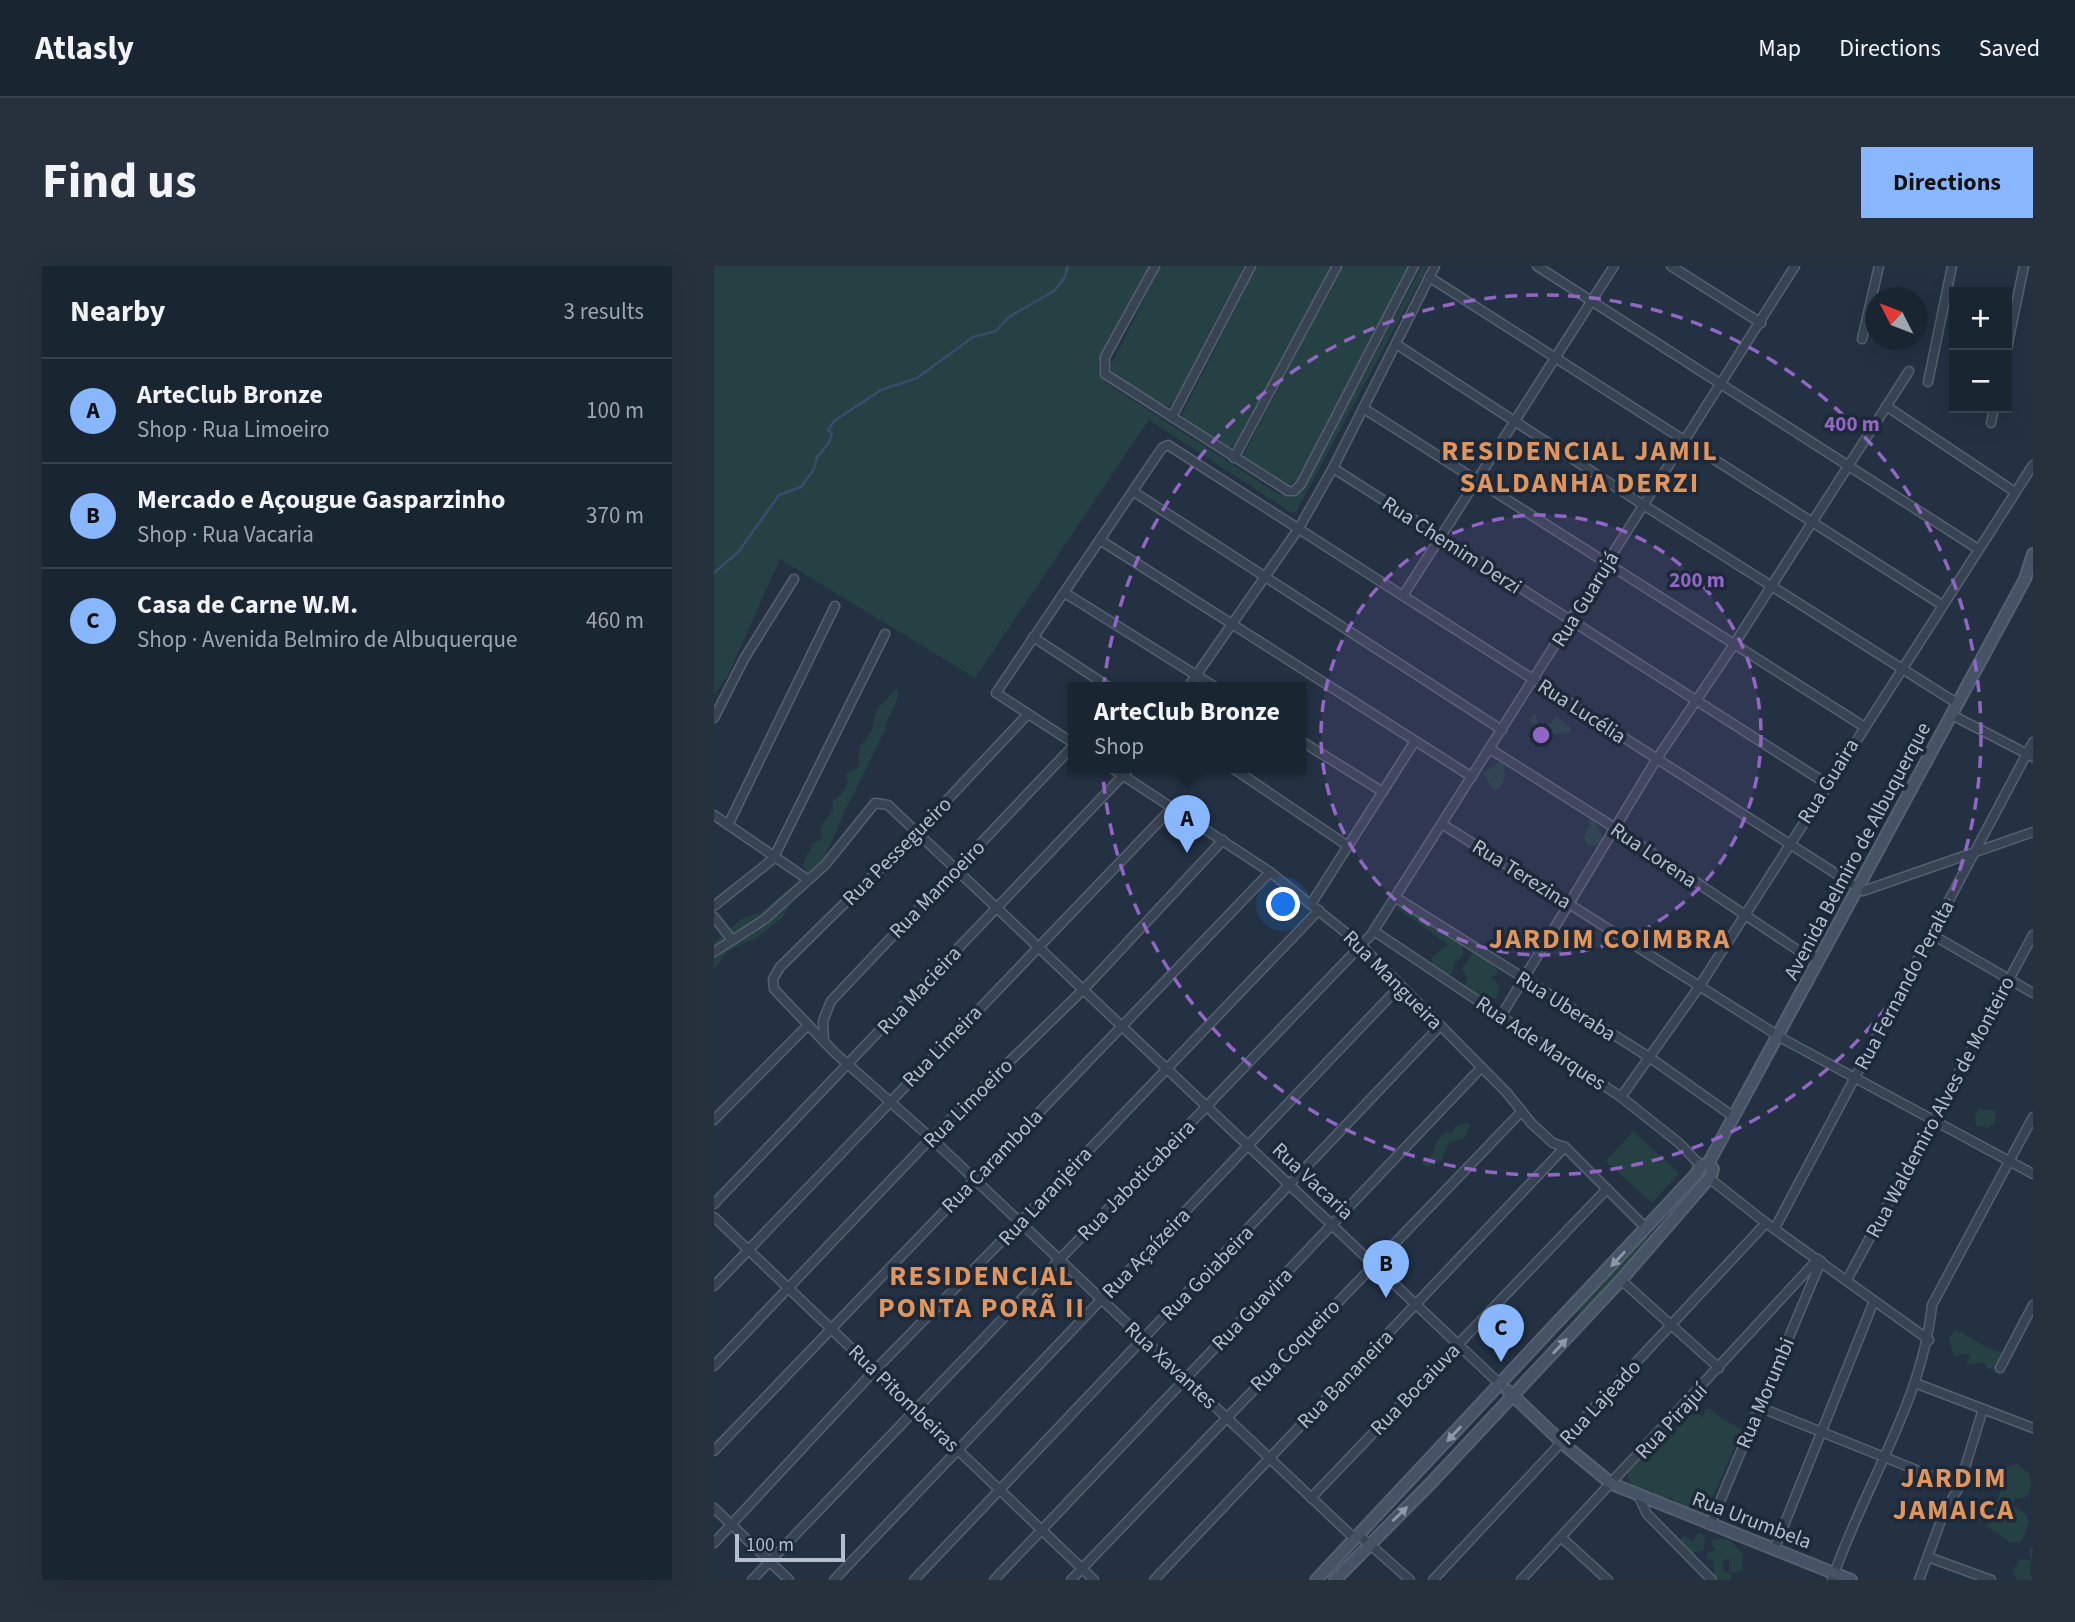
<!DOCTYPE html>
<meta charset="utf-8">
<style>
:root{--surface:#1a2532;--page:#27313e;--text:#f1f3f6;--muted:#9fa5ac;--line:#38424d;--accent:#88b7ff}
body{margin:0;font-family:"Source Sans 3",sans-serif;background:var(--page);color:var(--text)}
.controls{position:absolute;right:21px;top:21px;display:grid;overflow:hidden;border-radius:0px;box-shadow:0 7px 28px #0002}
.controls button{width:63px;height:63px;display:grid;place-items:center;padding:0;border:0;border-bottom:2px solid var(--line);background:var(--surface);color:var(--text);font:35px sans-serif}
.compass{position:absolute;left:1151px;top:21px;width:63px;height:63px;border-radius:50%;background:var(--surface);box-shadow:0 7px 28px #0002;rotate:312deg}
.scale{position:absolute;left:21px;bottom:18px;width:110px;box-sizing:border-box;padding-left:7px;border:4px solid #b5becd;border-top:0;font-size:19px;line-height:24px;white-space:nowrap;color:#b5becd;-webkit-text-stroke:5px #1d2838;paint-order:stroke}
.you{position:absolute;left:570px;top:639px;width:24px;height:24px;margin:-18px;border:5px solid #fff;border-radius:50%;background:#1a73e8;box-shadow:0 0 0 10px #1a73e833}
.badge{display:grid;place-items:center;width:46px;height:46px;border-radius:50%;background:var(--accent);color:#111;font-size:23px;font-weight:700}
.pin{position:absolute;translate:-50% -58px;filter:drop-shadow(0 2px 4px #0008)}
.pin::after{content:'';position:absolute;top:37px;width:24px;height:21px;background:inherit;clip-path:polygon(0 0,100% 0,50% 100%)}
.popup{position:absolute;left:354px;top:416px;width:238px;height:91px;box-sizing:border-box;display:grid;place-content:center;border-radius:0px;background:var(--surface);filter:drop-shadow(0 2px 5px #0005);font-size:23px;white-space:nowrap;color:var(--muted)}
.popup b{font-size:26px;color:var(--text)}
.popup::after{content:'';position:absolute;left:50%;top:100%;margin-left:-14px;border:14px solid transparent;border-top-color:var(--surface)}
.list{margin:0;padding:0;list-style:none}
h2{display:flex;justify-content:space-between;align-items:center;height:91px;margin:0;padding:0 28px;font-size:30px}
h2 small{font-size:23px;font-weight:400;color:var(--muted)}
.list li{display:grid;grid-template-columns:46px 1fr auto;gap:21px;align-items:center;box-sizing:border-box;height:105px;padding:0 28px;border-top:2px solid var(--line)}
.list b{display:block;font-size:26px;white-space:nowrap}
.list p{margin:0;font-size:23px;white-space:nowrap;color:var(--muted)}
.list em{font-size:23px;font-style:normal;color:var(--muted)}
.map{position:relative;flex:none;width:1319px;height:1314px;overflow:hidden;border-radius:0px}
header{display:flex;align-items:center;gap:42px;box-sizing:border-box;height:98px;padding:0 35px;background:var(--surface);border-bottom:2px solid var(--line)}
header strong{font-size:33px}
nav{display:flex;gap:38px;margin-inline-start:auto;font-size:24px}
.intro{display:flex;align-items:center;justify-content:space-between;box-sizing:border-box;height:168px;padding:0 42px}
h1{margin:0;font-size:49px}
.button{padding:18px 32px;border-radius:0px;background:var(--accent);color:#111;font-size:24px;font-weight:700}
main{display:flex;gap:42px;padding:0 42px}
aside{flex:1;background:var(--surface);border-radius:0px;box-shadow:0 7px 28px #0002}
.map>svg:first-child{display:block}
</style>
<header>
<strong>Atlasly</strong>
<nav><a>Map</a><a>Directions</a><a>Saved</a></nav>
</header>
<div class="intro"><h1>Find us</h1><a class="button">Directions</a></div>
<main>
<aside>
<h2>Nearby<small>3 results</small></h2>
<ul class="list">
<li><span class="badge">A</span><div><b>ArteClub Bronze</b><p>Shop · Rua Limoeiro</p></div><em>100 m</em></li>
<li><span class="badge">B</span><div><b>Mercado e Açougue Gasparzinho</b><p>Shop · Rua Vacaria</p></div><em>370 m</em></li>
<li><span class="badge">C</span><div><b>Casa de Carne W.M.</b><p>Shop · Avenida Belmiro de Albuquerque</p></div><em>460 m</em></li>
</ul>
</aside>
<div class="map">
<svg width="1319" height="1314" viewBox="0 0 1319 1314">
<rect width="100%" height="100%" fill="#233143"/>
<g fill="#254144">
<path d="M 0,0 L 435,0 L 389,84 C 384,97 383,104 391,116 L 564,228 L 577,231 L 589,223 L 708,0 L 714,0 L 582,246 L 576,246 L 435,154 L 261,412 L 66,293 L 14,409 L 0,429 Z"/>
<polygon points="447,0 530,0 462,132 455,140 446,138 400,110 396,101"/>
<polygon points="543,0 618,0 524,178 512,182 471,156 468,148"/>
<polygon points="628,0 695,0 584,213 574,220 534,196 530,188"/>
<path d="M 183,422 C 188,437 172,448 171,464 C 159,487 149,510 137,533 C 121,561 119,586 95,610 L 89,600 L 92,589 L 96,586 L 98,577 L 107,574 L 106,561 L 119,544 L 118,535 L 128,528 L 134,515 L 131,509 L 144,501 L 146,480 L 157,466 L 163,443 Z"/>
<polygon points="821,448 824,458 830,462 843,451 856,461 857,467 826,469 816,453"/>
<path d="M 786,495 L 790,499 C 791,509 791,521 780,525 L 769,507 Z"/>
<polygon points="879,552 890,573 887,579 873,579 870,570 876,559 873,554"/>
<polygon points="83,616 83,623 69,651 44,671 14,685 0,703 0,676 29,652 46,647"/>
<polygon points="690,640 747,676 749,689 740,698 738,708 717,708 718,691 734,679 683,642"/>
<polygon points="760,685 783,703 783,708 777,711 786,720 783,732 771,734 751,719 754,713 748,703"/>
<polygon points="1265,843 1282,845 1281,855 1274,862 1262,860 1261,849"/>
<polygon points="752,857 757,858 751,872 735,877 728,894 715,901 709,898 709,893 718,890 721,878 730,867 738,867 740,861"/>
<polygon points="919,865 965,907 938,937 892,895"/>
<polygon points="933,969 933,975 920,993 920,1011 913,1013 908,1004 872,1043 866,1047 860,1045 862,1039 870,1035 875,1027 880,1026 899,1002 901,1004 904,1001 904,995"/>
<path d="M 1241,1064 C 1259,1070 1270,1085 1290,1086 L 1292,1089 L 1286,1102 L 1273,1103 L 1270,1097 L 1252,1099 L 1256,1089 L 1251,1087 L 1240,1091 L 1235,1072 Z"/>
<path d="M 983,1139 L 983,1147 L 989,1152 L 991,1143 L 997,1143 C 1009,1156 1026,1160 1038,1171 L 1034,1175 C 1035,1187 1028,1193 1024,1202 C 1017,1217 1015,1230 1007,1245 L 1013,1205 L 1023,1185 L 1021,1180 L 995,1240 L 996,1247 L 991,1248 L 962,1238 L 958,1232 L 941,1231 L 938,1224 L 929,1226 L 919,1222 L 913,1209 L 918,1198 L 934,1189 L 944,1166 L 953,1161 L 965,1161 L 963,1155 L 957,1159 L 952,1157 L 955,1146 L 962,1150 Z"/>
<polygon points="1303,1198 1316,1208 1317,1222 1311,1232 1301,1233 1299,1239 1313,1249 1315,1256 1308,1275 1297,1277 1273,1260 1286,1226 1285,1206 1290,1201"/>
<polygon points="984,1266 991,1270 990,1284 976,1288 965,1275 970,1270 979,1276"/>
<polygon points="1008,1272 1017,1275 1029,1288 1028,1304 1021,1307 1015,1305 1015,1292 1009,1295 1010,1305 1017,1308 1017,1314 1006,1314 1000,1309 999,1294 992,1293 994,1287 1002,1284 997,1280 998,1274"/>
<polygon points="1319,1281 1316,1308 1319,1314 1303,1314 1299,1304 1306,1293 1317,1294 1315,1282"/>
</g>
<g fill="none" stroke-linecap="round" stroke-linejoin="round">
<polyline stroke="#364d6c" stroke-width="2.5" points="0,307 25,285 65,229 87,221 100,203 103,191 114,178 118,168 114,164 120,155 167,124 203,112 259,71 282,65 295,51 340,25 351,11 354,0"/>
<g stroke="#566170" stroke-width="11">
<g id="street">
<polyline points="441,0 391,91 391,108 574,225 580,225 587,218 700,0"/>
<polyline points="823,0 1264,283"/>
<polyline points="957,0 1047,57"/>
<polyline points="715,11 1228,339"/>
<polyline points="1148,73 1165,0"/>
<polyline points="682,78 931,240 1244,438"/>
<polyline points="1293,82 1310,0"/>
<polyline points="1214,116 1238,0"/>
<polyline points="1172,140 1301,226"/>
<polyline points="649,142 1149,460"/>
<polyline points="458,151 537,0"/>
<polyline points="1277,157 1280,142"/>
<polyline points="520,192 623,0"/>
<polyline points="619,202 1113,518"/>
<polyline points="420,226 788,464"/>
<polyline points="386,274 758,511"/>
<polyline points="351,327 501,421"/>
<polyline points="690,328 900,0"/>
<polyline points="319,371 395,421"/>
<polyline points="474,421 585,262 619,202 721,0"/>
<polyline points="314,448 203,566 66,701 59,713 60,723 120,786 217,872 641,1273"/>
<polyline points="1238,449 1319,491"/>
<polyline points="0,452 30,393 80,313"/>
<polyline points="587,475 669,526"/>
<polyline points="359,477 282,427 448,182 454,179 1149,625 1319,566"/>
<polyline points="776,483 901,562 1085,685 1106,693"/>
<polyline points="396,501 556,606 646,678 793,827 818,858 839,877 851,881 932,962"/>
<polyline points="517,501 634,580"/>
<polyline points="0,549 93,613"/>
<polyline points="728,558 1071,774 1319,908"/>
<polyline points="14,559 121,340"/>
<polyline points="681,631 935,791 1020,851"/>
<polyline points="597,638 701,475"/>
<polyline points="0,640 59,593 171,368"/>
<polyline points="0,651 18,674"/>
<polyline points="660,665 907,831 965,877 986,899"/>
<polyline points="1217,668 1319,727"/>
<polyline points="0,686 51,653 111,599 161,537 174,539 787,1119"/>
<polyline points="787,750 942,494 1019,380 1195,105"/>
<polyline points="110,776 109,755 117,735 359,480"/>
<polyline points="907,831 985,721 1319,199"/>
<polyline points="0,854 94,759"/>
<polyline points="995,912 1052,957 1215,1074"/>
<polyline points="0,938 417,501"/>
<polyline points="0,951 380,1314"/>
<polyline points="1061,962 1319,476"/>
<polyline points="907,1014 1005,1102"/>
<polyline points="1133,1014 1319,669"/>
<polyline points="0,1020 458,542"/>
<polyline points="0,1100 217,872 370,723 509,574"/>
<polyline points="1286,1102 1319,1039"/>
<polyline points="1201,1117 1319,1162"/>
<polyline points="1045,1141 1245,1221"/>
<polyline points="0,1185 556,606"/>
<polyline points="925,1231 933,1248 998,1314"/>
<polyline points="597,1232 893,923"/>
<polyline points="0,1242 75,1314"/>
<polyline points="996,1259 1107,995"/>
<polyline points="645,1269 696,1314"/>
<polyline points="848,1272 894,1314"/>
<polyline points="0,1277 161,1104 306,956 605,644"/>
<polyline points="1060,1284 1160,1035"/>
<polyline points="1214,1291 1277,1314"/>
<polyline points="38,1314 657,669 1081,0"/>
<polyline points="120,1314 685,721"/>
<polyline points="200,1314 726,760"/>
<polyline points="280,1314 767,802"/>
<polyline points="357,1314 807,846"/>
<polyline points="440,1314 851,881"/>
<polyline points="719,1314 1052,957"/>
<polyline points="807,1314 1104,993"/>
<path d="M 1118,1314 C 1149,1222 1208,1137 1218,1039 L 1319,851"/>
<polyline points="1205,1314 1229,1249 1245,1221 1269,1143"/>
</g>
</g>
<g stroke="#566170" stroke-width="14">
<g id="secondary">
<polyline points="794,1125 853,1181 898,1218 1137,1314"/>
<polyline points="602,1314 983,907 986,899 994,898 1311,313 1319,288"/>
<polyline points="621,1314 717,1217 907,1014 997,910 999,903 994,898"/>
</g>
</g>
<use href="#street" stroke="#384353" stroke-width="8"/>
<use href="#secondary" stroke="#465266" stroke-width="10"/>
</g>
<defs><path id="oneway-solid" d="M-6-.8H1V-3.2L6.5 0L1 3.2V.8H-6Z" transform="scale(1.75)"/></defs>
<g fill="#8e98a9">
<use href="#oneway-solid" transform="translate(904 993) rotate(133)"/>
<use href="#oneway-solid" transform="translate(846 1080) rotate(-47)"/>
<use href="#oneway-solid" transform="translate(740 1168) rotate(133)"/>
<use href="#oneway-solid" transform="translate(686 1248) rotate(-44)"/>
</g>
<circle cx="827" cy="469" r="220" fill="#9266c5" fill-opacity=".12"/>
<g fill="none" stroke="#9266c5" stroke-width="3.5" stroke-dasharray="12 9">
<circle cx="827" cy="469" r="220"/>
<circle cx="827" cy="469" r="440"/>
</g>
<g text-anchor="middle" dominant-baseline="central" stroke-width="7" stroke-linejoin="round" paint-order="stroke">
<g font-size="21" fill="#b5becd" stroke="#1d2838">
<text transform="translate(738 279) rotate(33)">Rua Chemim Derzi</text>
<text transform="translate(871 333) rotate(-58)">Rua Guarujá</text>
<text transform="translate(868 445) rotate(33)">Rua Lucélia</text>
<text transform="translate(1114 515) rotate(-58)">Rua Guaira</text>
<text transform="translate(183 585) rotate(-45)">Rua Pessegueiro</text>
<text transform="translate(1143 585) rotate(-62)">Avenida Belmiro de Albuquerque</text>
<text transform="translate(940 589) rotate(34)">Rua Lorena</text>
<text transform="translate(808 608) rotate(32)">Rua Terezina</text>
<text transform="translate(223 623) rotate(-46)">Rua Mamoeiro</text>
<text transform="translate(679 714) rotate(45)">Rua Mangueira</text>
<text transform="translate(1190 719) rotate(-62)">Rua Fernando Peralta</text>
<text transform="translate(205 724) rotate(-47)">Rua Macieira</text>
<text transform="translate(852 740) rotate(32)">Rua Uberaba</text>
<text transform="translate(827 777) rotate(34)">Rua Ade Marques</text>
<text transform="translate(228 780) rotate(-46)">Rua Limeira</text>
<text transform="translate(254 837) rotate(-45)">Rua Limoeiro</text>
<text transform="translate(1226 841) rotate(-62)">Rua Waldemiro Alves de Monteiro</text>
<text transform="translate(278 895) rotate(-46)">Rua Carambola</text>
<text transform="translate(422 914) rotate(-46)">Rua Jaboticabeira</text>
<text transform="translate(599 915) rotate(43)">Rua Vacaria</text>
<text transform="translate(331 930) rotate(-47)">Rua Laranjeira</text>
<text transform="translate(432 987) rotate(-46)">Rua Açaízeira</text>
<text transform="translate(493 1007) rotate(-46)">Rua Goiabeira</text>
<text transform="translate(538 1043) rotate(-46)">Rua Guavira</text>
<text transform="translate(581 1079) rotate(-46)">Rua Coqueiro</text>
<text transform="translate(457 1099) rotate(43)">Rua Xavantes</text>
<text transform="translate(631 1113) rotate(-46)">Rua Bananeira</text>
<text transform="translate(701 1123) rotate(-46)">Rua Bocaiuva</text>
<text transform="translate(1051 1127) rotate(-67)">Rua Morumbi</text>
<text transform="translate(190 1132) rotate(44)">Rua Pitombeiras</text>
<text transform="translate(886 1136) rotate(-47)">Rua Lajeado</text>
<text transform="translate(957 1155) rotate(-47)">Rua Pirajuí</text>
<text transform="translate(1038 1254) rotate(21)">Rua Urumbela</text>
</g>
<g font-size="28" font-weight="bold" letter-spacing="2" fill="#e0955d" stroke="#1d2838">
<text x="866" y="185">RESIDENCIAL JAMIL<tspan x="866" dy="32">SALDANHA DERZI</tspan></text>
<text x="896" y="673">JARDIM COIMBRA</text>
<text x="268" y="1010">RESIDENCIAL<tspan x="268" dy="32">PONTA PORÃ II</tspan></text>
<text x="1240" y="1212">JARDIM<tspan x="1240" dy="32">JAMAICA</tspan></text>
</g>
</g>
<circle cx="827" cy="469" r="10" fill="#9266c5" stroke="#1d2838" stroke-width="3.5"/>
<g font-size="21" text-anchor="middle" font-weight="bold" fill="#9266c5" stroke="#1d2838" stroke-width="7" stroke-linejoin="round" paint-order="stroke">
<text x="1138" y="165">400 m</text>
<text x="983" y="321">200 m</text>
</g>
</svg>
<div class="controls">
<button>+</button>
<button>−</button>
</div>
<svg class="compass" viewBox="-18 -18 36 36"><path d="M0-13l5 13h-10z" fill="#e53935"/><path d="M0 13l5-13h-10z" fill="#9fa5ac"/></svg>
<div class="scale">100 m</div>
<div class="you"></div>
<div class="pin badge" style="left:473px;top:587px">A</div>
<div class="popup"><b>ArteClub Bronze</b>Shop</div>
<div class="pin badge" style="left:672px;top:1032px">B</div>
<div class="pin badge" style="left:787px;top:1096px">C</div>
</div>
</main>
